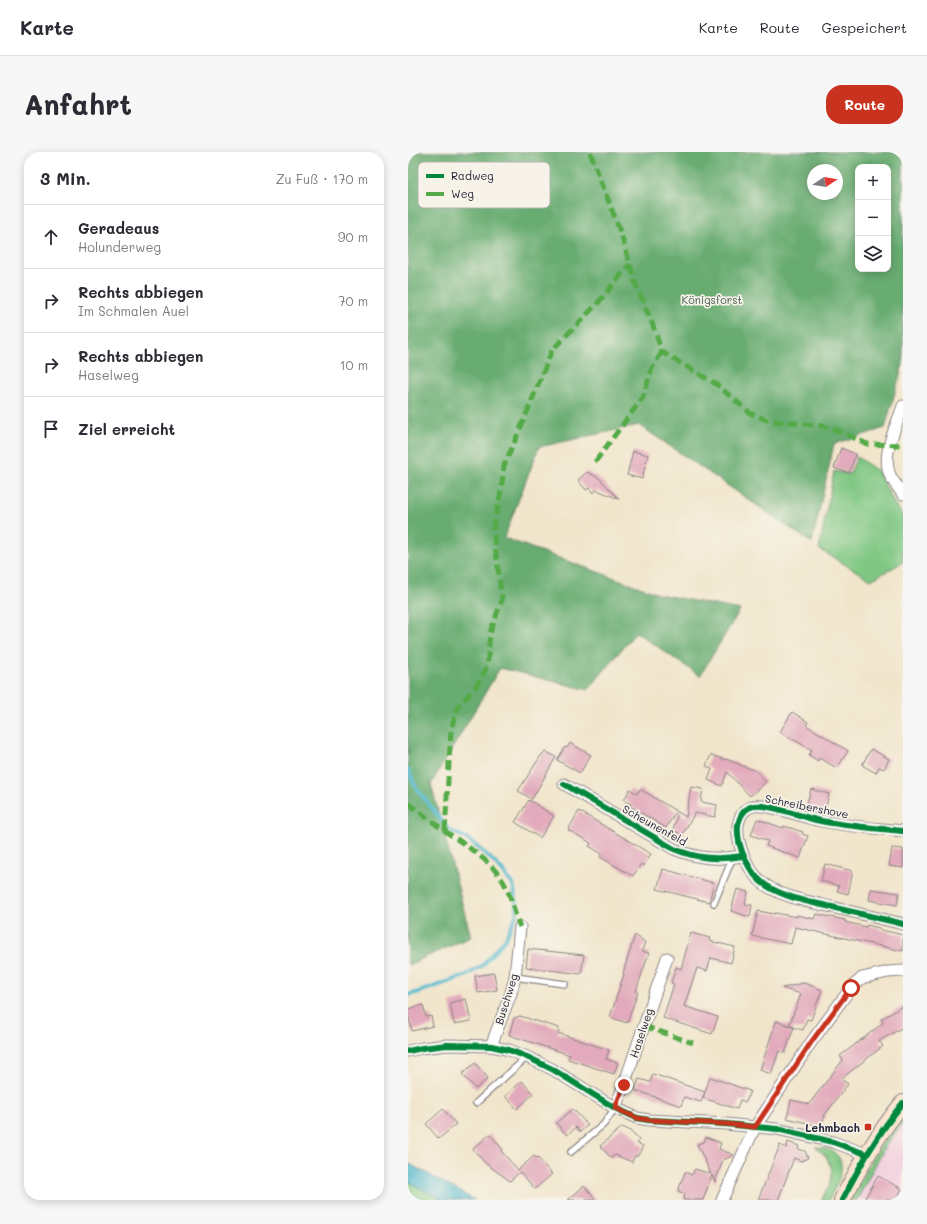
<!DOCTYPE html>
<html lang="de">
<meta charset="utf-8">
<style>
:root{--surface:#fff;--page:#f7f7f7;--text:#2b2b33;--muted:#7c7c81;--line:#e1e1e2;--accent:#c8321e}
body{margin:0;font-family:Mali,sans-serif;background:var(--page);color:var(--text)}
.controls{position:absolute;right:12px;top:12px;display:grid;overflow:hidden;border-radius:8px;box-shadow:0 2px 10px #0003}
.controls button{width:36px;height:36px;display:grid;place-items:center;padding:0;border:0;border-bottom:1px solid var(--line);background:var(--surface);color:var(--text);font:20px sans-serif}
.compass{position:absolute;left:399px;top:12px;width:36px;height:36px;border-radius:50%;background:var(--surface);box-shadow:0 2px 10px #0003;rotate:78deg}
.stop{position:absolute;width:12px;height:12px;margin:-9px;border:3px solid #c8321e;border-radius:50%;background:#fff}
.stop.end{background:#c8321e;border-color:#fff;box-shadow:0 1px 4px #0008}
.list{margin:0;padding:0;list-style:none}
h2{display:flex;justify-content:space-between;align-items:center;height:52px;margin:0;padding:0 16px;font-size:17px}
h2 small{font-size:13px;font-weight:400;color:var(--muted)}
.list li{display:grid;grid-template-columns:26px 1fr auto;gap:12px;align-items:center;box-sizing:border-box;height:64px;padding:0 16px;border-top:1px solid var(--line)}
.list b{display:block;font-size:15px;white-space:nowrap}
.list p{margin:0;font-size:13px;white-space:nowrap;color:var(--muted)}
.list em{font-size:13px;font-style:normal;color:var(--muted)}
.icon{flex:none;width:22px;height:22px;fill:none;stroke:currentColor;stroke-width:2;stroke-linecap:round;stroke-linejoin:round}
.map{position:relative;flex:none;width:495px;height:1048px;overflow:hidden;border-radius:16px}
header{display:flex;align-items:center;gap:24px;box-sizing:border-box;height:56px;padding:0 20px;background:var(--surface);border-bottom:1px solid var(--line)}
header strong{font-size:19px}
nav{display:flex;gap:22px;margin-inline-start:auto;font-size:14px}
.intro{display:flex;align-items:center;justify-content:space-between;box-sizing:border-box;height:96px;padding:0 24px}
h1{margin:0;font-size:28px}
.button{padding:10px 18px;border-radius:16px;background:var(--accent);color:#fff;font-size:14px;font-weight:700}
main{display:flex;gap:24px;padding:0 24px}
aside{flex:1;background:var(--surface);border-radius:16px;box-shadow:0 2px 10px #0003}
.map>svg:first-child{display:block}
</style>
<header>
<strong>Karte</strong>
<nav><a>Karte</a><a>Route</a><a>Gespeichert</a></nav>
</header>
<div class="intro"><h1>Anfahrt</h1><a class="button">Route</a></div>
<main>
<aside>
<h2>3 Min.<small>Zu Fuß · 170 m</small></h2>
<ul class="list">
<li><svg class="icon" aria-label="ahead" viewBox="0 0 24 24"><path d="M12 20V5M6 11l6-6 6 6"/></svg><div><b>Geradeaus</b><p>Holunderweg</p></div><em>90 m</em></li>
<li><svg class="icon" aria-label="right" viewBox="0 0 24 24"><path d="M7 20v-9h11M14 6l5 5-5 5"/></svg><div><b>Rechts abbiegen</b><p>Im Schmalen Auel</p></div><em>70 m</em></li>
<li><svg class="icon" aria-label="right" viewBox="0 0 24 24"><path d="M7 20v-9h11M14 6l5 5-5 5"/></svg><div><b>Rechts abbiegen</b><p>Haselweg</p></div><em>10 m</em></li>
<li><svg class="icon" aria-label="arrive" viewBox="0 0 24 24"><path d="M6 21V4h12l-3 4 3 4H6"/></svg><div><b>Ziel erreicht</b></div></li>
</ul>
</aside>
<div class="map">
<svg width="495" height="1048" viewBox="0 0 495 1048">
<rect width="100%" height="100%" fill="#f7f3e8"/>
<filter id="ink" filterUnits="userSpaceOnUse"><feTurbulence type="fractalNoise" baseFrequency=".025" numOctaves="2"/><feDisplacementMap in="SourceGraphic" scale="8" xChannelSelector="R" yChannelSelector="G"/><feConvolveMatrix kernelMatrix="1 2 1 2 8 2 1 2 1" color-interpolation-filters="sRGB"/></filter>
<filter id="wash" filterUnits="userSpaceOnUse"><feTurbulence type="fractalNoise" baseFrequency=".012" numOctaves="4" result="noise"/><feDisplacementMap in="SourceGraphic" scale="16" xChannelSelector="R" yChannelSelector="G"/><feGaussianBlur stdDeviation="0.9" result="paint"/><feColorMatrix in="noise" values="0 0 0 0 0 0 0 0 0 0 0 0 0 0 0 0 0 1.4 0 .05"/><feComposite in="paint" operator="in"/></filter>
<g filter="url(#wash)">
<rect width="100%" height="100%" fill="#f1e5cb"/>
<polygon fill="#f3cfdf" points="495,971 495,1048 449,1048 478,993"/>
<g fill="#80c783" stroke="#51745f">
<polygon points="449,305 470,319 486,351 495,364 495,410 463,428 411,397 426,319 442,322"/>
<polygon points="495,961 495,971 478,993 449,1048 442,1048 465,1005"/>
<path d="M 407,995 C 411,995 415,996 419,997 C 445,1006 429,1032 421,1048 L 413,1048 L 421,1034 L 424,1018 L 418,1004 Z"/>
<polygon points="0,1029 35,1048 0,1048"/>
</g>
<path fill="#68ac71" stroke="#456756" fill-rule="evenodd" d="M 0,0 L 495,0 L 495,212 L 477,276 L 426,292 L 404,391 L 231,273 L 131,295 L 96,386 L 251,442 L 332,458 L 292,524 L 228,480 L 180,538 L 92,516 L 23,632 L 63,785 L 0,813 ZM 450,15 L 480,15 L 480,117 L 450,117 ZM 405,18 L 429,18 L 429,42 L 405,42 Z"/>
<polygon fill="#50b8ce" stroke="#396d84" points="0,1011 67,1048 35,1048 0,1029"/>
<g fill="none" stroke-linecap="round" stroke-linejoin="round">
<polyline stroke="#50b8ce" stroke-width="4" points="0,617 8,636 41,678 58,686 81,705 93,717 105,733 109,754 108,764 97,787 74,814 59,823 11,840 0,843"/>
</g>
<g id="blocks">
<g fill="#e2aabc">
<polygon points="433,296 448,302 441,321 426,316"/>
<polygon points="225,299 240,303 234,327 219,323"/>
<polygon points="179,320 191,326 211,347 189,338 185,341 181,336 178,338 170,328"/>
<polygon points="384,560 400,570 398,573 440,599 429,616 411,606 410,609 401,603 404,598 372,580"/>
<polygon points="162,591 183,603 172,621 149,608 157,595 159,596"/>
<polygon points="463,597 481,607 476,617 471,615 468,621 454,613"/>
<polygon points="137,599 148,605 124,647 110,639 132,605"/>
<polygon points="303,603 318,608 318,607 348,619 358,630 342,644 319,620 314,634 300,628 304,617 298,614"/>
<polygon points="283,635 295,637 293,650 309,653 307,665 287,661 274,683 265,678 270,660 278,665"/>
<polygon points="222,637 229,642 232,637 268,659 258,676 222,654 223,652 216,648"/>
<polygon points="403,637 421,642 417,659 398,655"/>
<polygon points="121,648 146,664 132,686 107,670"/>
<polygon points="171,659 243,702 236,714 233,712 225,724 192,705 194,702 181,694 183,691 160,678"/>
<polygon points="349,667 375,676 376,674 395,680 394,682 400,684 392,706 358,694 360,689 343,683"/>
<polygon points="484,696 495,697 495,716 481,714"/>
<polygon points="417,712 445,719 440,742 429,739 431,734 413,729"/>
<polygon points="255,717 306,731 301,750 249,737"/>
<polygon points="329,737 340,740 337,752 344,753 342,765 323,759"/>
<polygon points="463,737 491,741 489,753 461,748"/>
<polygon points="350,759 367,762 367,761 389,765 389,763 406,767 408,762 437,768 437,770 458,775 459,773 471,776 473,778 495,783 495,799 387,775 383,792 344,784"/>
<polygon points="283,781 302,786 301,789 327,795 323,811 303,806 299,819 289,816 276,854 310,865 304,882 255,866 266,832 263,831 268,815 273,817"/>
<polygon points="227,783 237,790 234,799 241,801 228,839 230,840 219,871 202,865 216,822 215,821"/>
<polygon points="120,797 176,803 173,822 118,815"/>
<polygon points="86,821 89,838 70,841 67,824"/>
<polygon points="396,831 414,838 403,868 399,867 395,878 381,874 393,842 374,836"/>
<polygon points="58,847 63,869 46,872 42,851"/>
<polygon points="15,853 18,865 23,864 25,874 4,879 0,862 0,857"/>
<polygon points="495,854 495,875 471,889 475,894 433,927 440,932 416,964 417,965 411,974 379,966 383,948 401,952 435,908 432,904 475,871 473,867"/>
<polygon points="112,864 151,876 150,881 201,898 198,907 210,911 206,922 160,907 162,903 101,883 106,866"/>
<polygon points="368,869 386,875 377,901 371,899 363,922 352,918"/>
<polygon points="67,911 80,926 68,937 54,922"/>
<polygon points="245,922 297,940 293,950 276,945 273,954 227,938 231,927 242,930"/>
<polygon points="302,925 342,939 338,950 332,948 329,957 295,946"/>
<polygon points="114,929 125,942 109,957 97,944"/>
<polygon points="35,957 48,972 31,987 18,972"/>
<polygon points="165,957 180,973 172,980 168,975 159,983 148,971"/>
<polygon points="214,975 221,978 231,988 229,991 235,994 229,1005 227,1003 224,1010 207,1003 203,1006 192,994"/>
<polygon points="82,982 95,998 93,999 110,1018 126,1004 128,1006 129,1005 144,1022 127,1037 112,1020 102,1029 77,1011 65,997"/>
<polygon points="298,985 313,991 311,997 326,1003 315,1008 307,1030 304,1023 295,1048 275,1048 277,1042 270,1039 277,1020 284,1023 287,1017 303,1022 289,992 296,990"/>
<polygon points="380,990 391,994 390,997 397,999 400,1006 393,1009 386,1006 370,1048 350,1048 372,993 378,996"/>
<polygon points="470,1024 494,1037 488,1048 456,1048"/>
<polygon points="176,1034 188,1048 160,1048"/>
</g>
</g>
</g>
<g filter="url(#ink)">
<use href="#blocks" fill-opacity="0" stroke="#8a8483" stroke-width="1"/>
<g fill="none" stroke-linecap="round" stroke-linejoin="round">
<g stroke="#8a8483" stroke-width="8">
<g id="service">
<polyline points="306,751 325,705"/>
<polyline points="107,825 157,832"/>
<polyline points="68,951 119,905"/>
<polyline points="163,1000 196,972 207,956"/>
</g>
</g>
<g stroke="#8a8483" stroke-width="13">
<g id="minor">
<path d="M 495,254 C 488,276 471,305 484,327 C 487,332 491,337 495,342"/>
<path d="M 156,632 L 266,697 C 290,707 310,708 335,704"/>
<path d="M 495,679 C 466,676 436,674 408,668 C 392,664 361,652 346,654 C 336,656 332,663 330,673 C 328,693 341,723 359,734 C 378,746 402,750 424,755 C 448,761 471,766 495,772"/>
<polyline points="83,894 103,841 107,825 112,775"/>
<polyline points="0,899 14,896 39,893 83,894 101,898 119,905 144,917 207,956 229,966 241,968 318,972 369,977 425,990 458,1002"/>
<polyline points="207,956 216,933 259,806"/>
<polyline points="314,1048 347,975 404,889 443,836 454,826 480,820 495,819"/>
</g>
</g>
<g stroke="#8a8483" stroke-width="18">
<path id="secondary" d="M 434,1048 C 452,1014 470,981 495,951"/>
</g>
<use href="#service" stroke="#fff" stroke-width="5.5"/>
<use href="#minor" stroke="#fff" stroke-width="11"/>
<use href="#secondary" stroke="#fce5d0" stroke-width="16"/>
<g stroke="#53aa46" stroke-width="5" stroke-dasharray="10 5" stroke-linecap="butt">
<polyline points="182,0 213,82 229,136 244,171 254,200 308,232 342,261 359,268 415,274 431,279 459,292 495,293"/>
<polyline points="187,310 235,245 244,216 254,200"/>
<path d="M 0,651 C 12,660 24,670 37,679 C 57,693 79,706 93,726 C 103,740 105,759 112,775"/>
<polyline points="37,679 43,577 50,554 67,536 79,515 82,481 94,448 85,376 93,340 96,314 116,268 144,198 189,152 222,112"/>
<polyline points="236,874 285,891"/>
</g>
<g stroke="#f7f3e8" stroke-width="8">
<g id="cycleway">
<path d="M 156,632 L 266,697 C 290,707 310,708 335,704"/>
<path d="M 495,679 C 466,676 436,674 408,668 C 392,664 361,652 346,654 C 336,656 332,663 330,673 C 328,693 341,723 359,734 C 378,746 402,750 424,755 C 448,761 471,766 495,772"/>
<polyline points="0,899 14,896 39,893 83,894 101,898 119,905 144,917 207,956 229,966 241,968 318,972 369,977 425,990 458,1002"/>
<path d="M 434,1048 C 452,1014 470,981 495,951"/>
</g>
</g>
<use href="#cycleway" stroke="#00873e" stroke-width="6"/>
</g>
</g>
<g fill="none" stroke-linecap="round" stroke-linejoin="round" filter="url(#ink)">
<polyline stroke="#c8321e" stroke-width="5" points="216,933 207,956 229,966 242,968 318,972 347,975 404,889 443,836"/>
</g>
<rect fill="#c8321e" stroke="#f7f3e8" stroke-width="1.5" x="456" y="971" width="8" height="8" rx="2"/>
<g text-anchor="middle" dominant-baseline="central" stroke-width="3.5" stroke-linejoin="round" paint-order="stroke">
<g font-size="11" fill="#435c54" stroke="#f7f3e8">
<text x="304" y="147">Königsforst</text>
</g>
<g font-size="11" fill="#22223b" stroke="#f7f3e8">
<text transform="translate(399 654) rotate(11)">Schreibershove</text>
<text transform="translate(247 673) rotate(29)">Scheunenfeld</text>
<text transform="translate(98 847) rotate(-73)">Buschweg</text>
<text transform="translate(233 881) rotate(-72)">Haselweg</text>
</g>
<g font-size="11" font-weight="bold" fill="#22223b" stroke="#f7f3e8" text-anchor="end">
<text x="452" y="975">Lehmbach</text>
</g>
</g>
<rect x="10" y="10" width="132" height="46" rx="6" fill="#f7f3e8" stroke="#b7b4b4" stroke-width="1"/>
<rect x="18" y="22" width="18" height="4" fill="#00873e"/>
<rect x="18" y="40" width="18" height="4" fill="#53aa46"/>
<g font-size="11" fill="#22223b">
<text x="43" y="28">Radweg</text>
<text x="43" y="46">Weg</text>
</g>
</svg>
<div class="controls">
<button>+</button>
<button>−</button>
<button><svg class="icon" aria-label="layers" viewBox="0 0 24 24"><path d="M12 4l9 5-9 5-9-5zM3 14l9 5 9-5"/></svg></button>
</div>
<svg class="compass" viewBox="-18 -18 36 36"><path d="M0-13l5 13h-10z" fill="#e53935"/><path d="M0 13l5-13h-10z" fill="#7c7c81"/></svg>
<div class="stop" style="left:443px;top:836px"></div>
<div class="stop end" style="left:216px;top:933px"></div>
</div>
</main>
